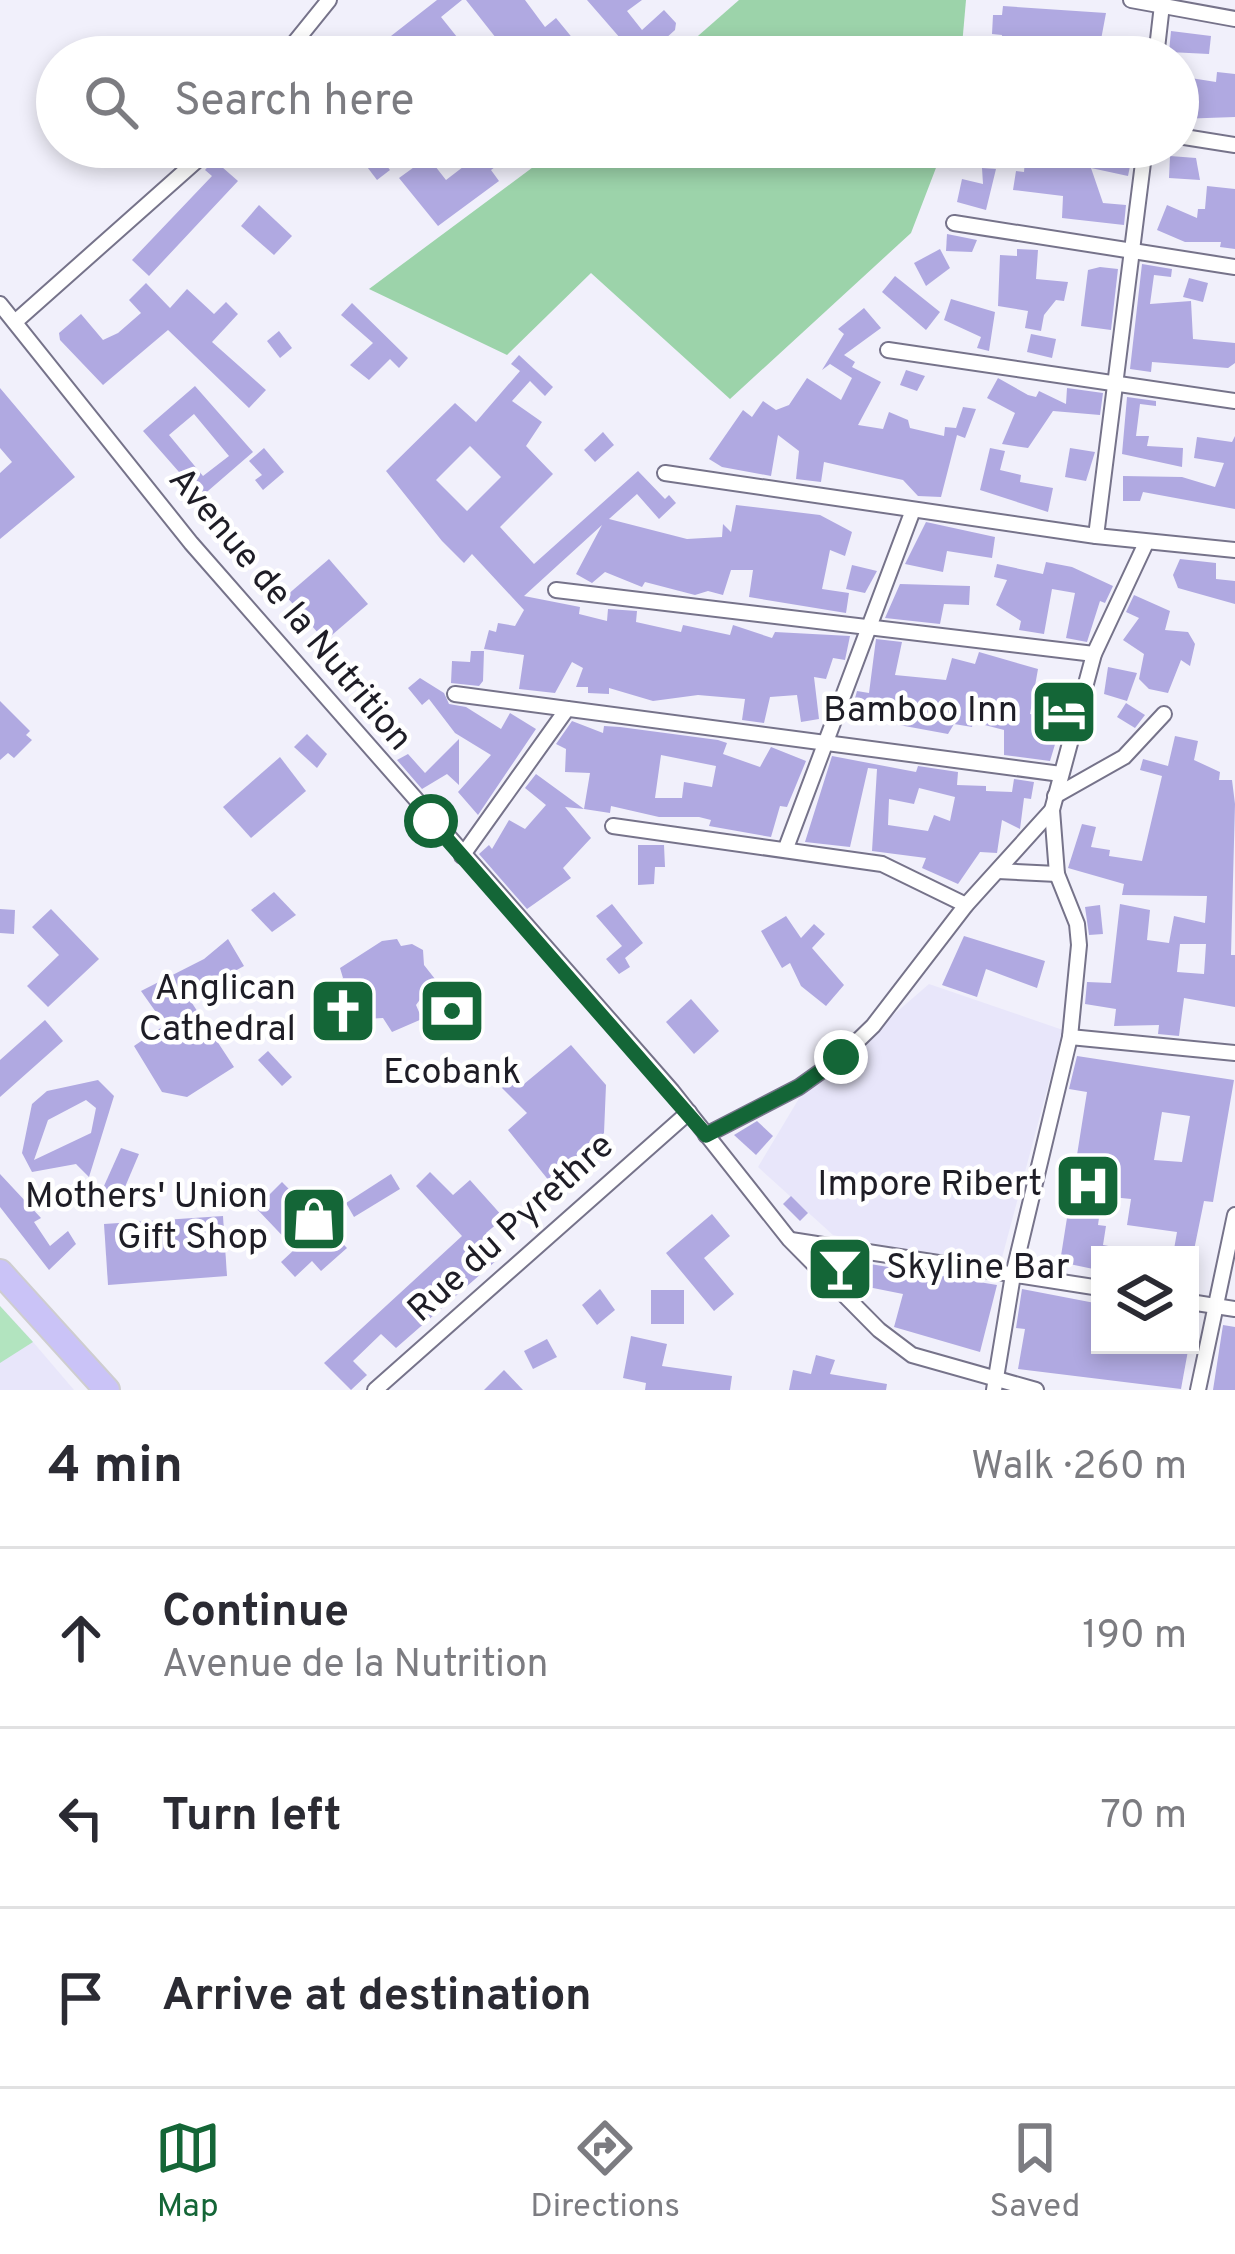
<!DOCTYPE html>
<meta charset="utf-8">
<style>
:root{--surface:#fff;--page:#f2f2f3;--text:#2b2b33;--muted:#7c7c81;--line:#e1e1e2;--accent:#146637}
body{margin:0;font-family:Overpass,sans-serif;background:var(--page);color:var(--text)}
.controls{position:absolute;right:36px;bottom:36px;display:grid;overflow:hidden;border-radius:0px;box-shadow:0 6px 18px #0003}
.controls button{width:108px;height:108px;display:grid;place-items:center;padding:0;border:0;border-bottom:3px solid var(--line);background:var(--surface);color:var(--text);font:60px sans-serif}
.stop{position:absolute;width:36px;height:36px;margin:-27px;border:9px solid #146637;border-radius:50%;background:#fff}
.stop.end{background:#146637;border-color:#fff;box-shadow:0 3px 12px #0008}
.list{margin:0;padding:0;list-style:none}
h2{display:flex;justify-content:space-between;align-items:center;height:156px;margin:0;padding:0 48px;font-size:51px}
h2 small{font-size:39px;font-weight:400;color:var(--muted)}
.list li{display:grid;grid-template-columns:78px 1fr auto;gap:36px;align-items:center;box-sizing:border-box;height:180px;padding:0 48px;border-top:3px solid var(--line)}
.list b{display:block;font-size:45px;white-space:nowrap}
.list p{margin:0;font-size:39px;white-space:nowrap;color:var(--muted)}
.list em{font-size:39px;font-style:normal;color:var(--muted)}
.icon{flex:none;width:66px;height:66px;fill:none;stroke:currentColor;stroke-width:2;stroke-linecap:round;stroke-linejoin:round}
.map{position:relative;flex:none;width:1235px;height:1390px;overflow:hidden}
.search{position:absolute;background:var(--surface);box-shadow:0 6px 18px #0003;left:36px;right:36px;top:36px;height:132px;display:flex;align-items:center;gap:30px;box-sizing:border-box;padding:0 42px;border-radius:66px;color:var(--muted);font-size:45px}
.sheet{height:696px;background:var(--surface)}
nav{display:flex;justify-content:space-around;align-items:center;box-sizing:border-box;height:168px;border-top:3px solid var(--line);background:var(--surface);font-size:33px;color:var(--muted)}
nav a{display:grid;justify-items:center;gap:6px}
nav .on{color:var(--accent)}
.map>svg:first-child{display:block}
</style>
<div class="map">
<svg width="1235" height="1390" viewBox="0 0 1235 1390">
<rect width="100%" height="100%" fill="#f1f0fb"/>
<g fill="#e8e6fa">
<polygon points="929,984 1063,1030 999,1269 833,1235 758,1167 801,1095"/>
<polygon points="0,1306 33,1342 74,1390 0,1390"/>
</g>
<polygon fill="#b2e4bf" points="0,1306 33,1342 0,1363"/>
<g fill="#9cd3aa">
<polygon points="739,0 966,0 961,57 674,57"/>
<polygon points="560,147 944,147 911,233 730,399 591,273 507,355 369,289"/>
</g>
<g fill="#b0a9e1" fill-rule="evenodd">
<polygon points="437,0 462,0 441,17 473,57 433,57 418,37 401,50 391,36"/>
<polygon points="466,0 525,0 545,27 556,18 588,57 511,57"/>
<polygon points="587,0 642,0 627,11 642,30 664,10 676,23 675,30 655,48 649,42 634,54"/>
<polygon points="1003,6 1106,13 1100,45 1113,47 1109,57 1001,57 1002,35 992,34 993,15 1002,15"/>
<polygon points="1171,31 1211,36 1209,54 1169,52"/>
<polygon points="116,36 140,57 121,57 108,46"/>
<polygon points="1217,72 1235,74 1235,117 1178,119 1178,76 1216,82"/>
<polygon points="352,147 372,147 390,170 377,180"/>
<polygon points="489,147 521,147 491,170 499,181 438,226 399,178 428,157 446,180"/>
<polygon points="1026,147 1087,147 1132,156 1128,176 1091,168 1103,203 1126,205 1124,225 1062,218 1063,196 1013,190 1016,171 1024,172"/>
<polygon points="1170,156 1196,158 1200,180 1169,178"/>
<polygon points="214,160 238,181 149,276 132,260 212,176 205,170"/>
<polygon points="982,168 996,169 986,210 957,202 962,179 983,184"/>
<polygon points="1207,186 1235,189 1235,249 1220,247 1221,242 1185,242 1157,230 1167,205 1197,218 1198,209 1205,209"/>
<polygon points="259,205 292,236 274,255 241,226"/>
<polygon points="947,234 977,240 972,252 946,251"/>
<polygon points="940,249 950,268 926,286 914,263"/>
<polygon points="1017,249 1038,250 1036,279 1068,282 1064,301 1056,300 1044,315 1041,331 1025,328 1028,311 998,306 1000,255 1017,256"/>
<polygon points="1142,264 1172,269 1171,277 1154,275 1150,304 1191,301 1193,339 1235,343 1235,363 1228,368 1152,362 1151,372 1130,369"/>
<polygon points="1100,267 1118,269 1111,330 1081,326 1088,270"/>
<polygon points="895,276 940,312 926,330 882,292"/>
<polygon points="1189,278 1208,283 1203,302 1183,297"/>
<polygon points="146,283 170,308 187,289 214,314 226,302 238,314 212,342 266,390 249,408 168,330 103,385 60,340 59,333 81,314 103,340 118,333 141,313 129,300"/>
<polygon points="951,299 995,312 989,351 977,348 981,337 944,320"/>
<polygon points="352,303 408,358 399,368 390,359 369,380 350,365 373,343 341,315"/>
<polygon points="864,308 881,328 844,355 855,362 852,367 881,382 858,425 883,429 889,412 908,420 910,428 944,436 945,427 956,428 963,407 976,409 965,438 957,435 941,497 918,496 903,480 824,462 821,482 796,479 799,451 778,435 771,476 722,467 709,459 743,410 752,417 763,401 776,410 789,405 807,378 841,400 852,378 830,364 822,370 844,334 838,329"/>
<polygon points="279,331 292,348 280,358 267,341"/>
<polygon points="1031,334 1056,339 1052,358 1027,352"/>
<path d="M 519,355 L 553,387 L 545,396 L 530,381 L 512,401 L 542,422 L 526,446 L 553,474 L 500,527 L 534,564 L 638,471 L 665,499 L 669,495 L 676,503 L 659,519 L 637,494 L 609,519 L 687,539 L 722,537 L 723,524 L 731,532 L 736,505 L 820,515 L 852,532 L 845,556 L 830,550 L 822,589 L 849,593 L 846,613 L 749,597 L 753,570 L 731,570 L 723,595 L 708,591 L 695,595 L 645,582 L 642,587 L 605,572 L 592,583 L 576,574 L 602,525 L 524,596 L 580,607 L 579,614 L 607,621 L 608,609 L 637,611 L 636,622 L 681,632 L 683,625 L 730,635 L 733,625 L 772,638 L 775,632 L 850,636 L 845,660 L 833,658 L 826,679 L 814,677 L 819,719 L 801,722 L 797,695 L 770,697 L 764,723 L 742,720 L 745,699 L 698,695 L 653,701 L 609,688 L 609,694 L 588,693 L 588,687 L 576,687 L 583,668 L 572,662 L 555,693 L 519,689 L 524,655 L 484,649 L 489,630 L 496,632 L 498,623 L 515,626 L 524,610 L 472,554 L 464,563 L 442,541 L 386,471 L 455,403 L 476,422 L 520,371 L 511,364 ZM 470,446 L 501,477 L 467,511 L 436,480 Z"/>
<polygon points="906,370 925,376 917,391 900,385"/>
<polygon points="998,378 1028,395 1036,397 1039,391 1066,404 1067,388 1103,393 1100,415 1053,411 1028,448 1002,444 1015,413 987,398"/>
<path d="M 195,386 L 253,452 L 201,497 L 143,431 ZM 194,414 L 229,456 L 203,476 L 169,435 Z"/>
<polygon points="0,388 75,477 0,539 0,473 12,462 0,448"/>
<polygon points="1127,397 1156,401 1156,406 1140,404 1136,436 1149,436 1147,446 1183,448 1182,467 1122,454"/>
<polygon points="603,432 614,445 595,462 584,450"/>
<polygon points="1235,436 1235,509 1143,492 1140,501 1123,501 1123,476 1182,477 1215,487 1224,463 1194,458 1197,437 1232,442"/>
<polygon points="264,448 284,472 263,490 255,480 262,475 249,461"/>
<polygon points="990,448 1005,451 1000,470 1021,475 1020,482 1053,488 1048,512 980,490"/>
<polygon points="1070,448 1095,452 1086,481 1065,477"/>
<polygon points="926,522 995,537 992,558 947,551 943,572 905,564"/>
<polygon points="329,559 368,604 325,641 286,596"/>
<polygon points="1180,559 1216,563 1216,579 1235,581 1235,604 1178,588 1173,575"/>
<polygon points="1046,562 1072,567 1113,586 1105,603 1100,601 1087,642 1066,638 1075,593 1052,589 1044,634 1019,630 1021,621 996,605 1007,580 994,577 997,564 1043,574"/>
<polygon points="852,565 877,571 865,593 846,589"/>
<polygon points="900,584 970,586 969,605 944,604 940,624 885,618"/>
<polygon points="1134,595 1170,611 1165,630 1188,632 1195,644 1190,666 1181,660 1168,693 1149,689 1139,679 1144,654 1123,640 1139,618 1126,612"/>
<polygon points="876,639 902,642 895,675 946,680 952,658 975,664 979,652 1038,669 1030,714 1043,716 1038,736 1056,741 1050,761 1004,755 1004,730 973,722 972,727 954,724 948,734 850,716 857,691 869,693"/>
<polygon points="471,651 484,651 483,681 479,686 451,683 452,661 470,662"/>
<polygon points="1108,667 1137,673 1127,701 1104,694"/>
<polygon points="420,678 444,693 449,704 466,707 501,729 510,713 536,729 478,815 458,792 491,755 455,733 429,699 422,705 408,688"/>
<polygon points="0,701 30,731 26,735 32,740 14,758 8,753 0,760"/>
<polygon points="1126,703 1145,715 1135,728 1117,717"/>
<path d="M 572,721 L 603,733 L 604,726 L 620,727 L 718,740 L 727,743 L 723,754 L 760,767 L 771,747 L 806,761 L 787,807 L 780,806 L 771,837 L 709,826 L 711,820 L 699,817 L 659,817 L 611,806 L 610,813 L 584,809 L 590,773 L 565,772 L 566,749 L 556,744 ZM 661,755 L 716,766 L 712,787 L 684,782 L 682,798 L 655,798 Z"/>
<polygon points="307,734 327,754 317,768 294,747"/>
<path d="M 1175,736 L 1198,741 L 1194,760 L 1220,772 L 1219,780 L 1232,780 L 1235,804 L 1231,955 L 1235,955 L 1235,1007 L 1184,998 L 1179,1036 L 1158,1034 L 1159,1025 L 1114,1026 L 1116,1009 L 1085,1004 L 1087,982 L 1111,983 L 1120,904 L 1150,910 L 1147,940 L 1169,943 L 1174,916 L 1205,923 L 1207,896 L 1122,895 L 1124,884 L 1068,868 L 1082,824 L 1096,827 L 1091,847 L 1110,850 L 1109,856 L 1142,861 L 1162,776 L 1140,770 L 1143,759 L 1168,766 ZM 1180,944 L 1206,944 L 1204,974 L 1177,972 Z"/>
<polygon points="459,739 459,785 447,774 422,789 397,760 408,754 425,773"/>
<path d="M 832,756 L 916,772 L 918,766 L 958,772 L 957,785 L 986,786 L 986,791 L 1012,792 L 1014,779 L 1034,782 L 1031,799 L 1024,798 L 1020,829 L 1002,820 L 997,853 L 980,852 L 958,884 L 922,868 L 926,858 L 872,851 L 877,769 L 868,768 L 850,847 L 805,842 ZM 919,788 L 955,797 L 950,821 L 934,815 L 928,831 L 888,825 L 889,799 L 914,804 Z"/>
<polygon points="280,757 306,791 251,838 223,807"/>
<polygon points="536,774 584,809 565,807 591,838 563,868 571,878 527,909 479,854 489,845 492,849 509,820 525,829 546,805 525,788"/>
<polygon points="638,845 664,845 665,867 655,867 654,884 638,885"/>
<polygon points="274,892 296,915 272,932 251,910"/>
<polygon points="612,904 643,943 625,958 630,967 619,974 606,959 622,946 596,916"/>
<polygon points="1100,905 1103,934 1089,935 1085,907"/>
<polygon points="0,909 15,910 14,934 0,933"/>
<polygon points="51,909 99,959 48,1007 27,986 59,955 32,927"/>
<polygon points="786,916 801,938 814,924 825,934 812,948 844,985 826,1006 801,986 790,963 782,968 761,931"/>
<polygon points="964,936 1045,961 1037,988 986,969 977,997 942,985"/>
<polygon points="228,939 244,966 188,997 234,1067 187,1097 162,1092 134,1046 165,1025 141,991 204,959"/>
<polygon points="397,939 401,946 412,944 423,950 424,965 435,979 416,1005 422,1019 392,1032 383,1018 347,1020 332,988 343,978 340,968 382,941"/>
<polygon points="691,999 719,1031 694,1054 666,1022"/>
<polygon points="45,1020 63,1041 0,1097 0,1060"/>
<polygon points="571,1045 606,1085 604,1133 554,1187 508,1130 527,1113 502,1088 517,1075 524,1084"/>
<polygon points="268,1051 292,1077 282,1086 258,1060"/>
<path d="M 1077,1056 L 1234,1080 L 1213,1202 L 1204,1201 L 1193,1255 L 1173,1255 L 1177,1232 L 1127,1225 L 1131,1199 L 1102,1196 L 1098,1225 L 1106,1226 L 1103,1245 L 1125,1249 L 1124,1255 L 1100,1255 L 1098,1270 L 1060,1262 L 1087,1092 L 1069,1089 ZM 1162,1112 L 1190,1116 L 1182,1162 L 1154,1160 Z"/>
<path d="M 98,1080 L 114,1096 L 89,1177 L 76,1164 L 32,1172 L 22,1153 L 32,1104 L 47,1091 ZM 86,1100 L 96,1108 L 91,1133 L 34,1160 L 48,1120 Z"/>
<polygon points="757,1121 773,1136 756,1155 734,1135"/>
<polygon points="121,1148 139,1154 125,1187 95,1206"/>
<polygon points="430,1172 453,1195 470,1180 504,1218 486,1233 505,1253 396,1348 381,1334 353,1361 367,1375 351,1390 324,1363 462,1236 416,1186"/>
<polygon points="0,1174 41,1218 34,1222 50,1246 68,1231 76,1244 49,1270 0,1207"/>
<polygon points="391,1174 400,1189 354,1217 346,1203"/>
<polygon points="282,1182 347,1248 321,1271 312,1261 295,1277 281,1262 295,1249 256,1208"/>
<polygon points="791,1196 808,1213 800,1221 783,1204"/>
<polygon points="712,1214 730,1236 704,1258 734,1294 714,1311 666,1253"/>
<polygon points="223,1216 227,1276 108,1285 104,1224"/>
<polygon points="852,1261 997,1285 980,1352 894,1327 903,1294 848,1283"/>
<polygon points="600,1289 615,1310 597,1325 582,1305"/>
<polygon points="1022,1289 1100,1304 1100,1345 1189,1345 1181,1389 1018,1369 1025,1329 1016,1328"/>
<rect x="651" y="1290" width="33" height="34"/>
<polygon points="1223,1325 1235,1327 1235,1390 1213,1390"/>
<polygon points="631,1336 667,1344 662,1366 732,1376 730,1390 645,1390 646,1383 623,1378"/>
<polygon points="547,1339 557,1357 533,1369 524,1351"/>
<polygon points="816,1355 835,1360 830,1374 887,1384 886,1390 789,1390 793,1370 811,1374"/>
<polygon points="504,1370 523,1390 484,1390"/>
</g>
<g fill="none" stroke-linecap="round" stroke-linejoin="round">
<g stroke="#76738a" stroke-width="18">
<g id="minor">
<polyline points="1131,0 1235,19"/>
<polyline points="283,57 329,0"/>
<polyline points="1156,57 1162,5"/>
<polyline points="1178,136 1235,145"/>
<polyline points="954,223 1235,267"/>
<polyline points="0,304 191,543 672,1091 789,1239 879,1330 912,1355 1036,1390"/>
<polyline points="15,322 212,147"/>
<polyline points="888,350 1235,401"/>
<polyline points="665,473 1096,536 1235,550"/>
<polyline points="1096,536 1145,147"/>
<polyline points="556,590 1094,654"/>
<polyline points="455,694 1061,774"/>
<polyline points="1055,796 1124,757 1164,714"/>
<polyline points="613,826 882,864 966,905"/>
<polyline points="786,848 913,510"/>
<polyline points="462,856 567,709"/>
<polyline points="998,871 1057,874"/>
<polyline points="1070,1037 1235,1053"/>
<polyline points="706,1135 799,1087 841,1057 873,1026 966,905 1052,810"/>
<polyline points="791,1240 1100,1288"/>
<polyline points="1190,1302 1235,1309"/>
<polyline points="375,1390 689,1112"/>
<polyline points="994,1390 1013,1275 1070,1037 1079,945 1077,924 1057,874 1052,810 1094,654 1146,543"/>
<polyline points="1198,1390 1235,1215"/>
</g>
</g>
<g stroke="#cecdcf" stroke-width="28">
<polyline id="trunk" points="0,1272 107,1390"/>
</g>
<use href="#minor" stroke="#fff" stroke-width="14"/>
<use href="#trunk" stroke="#cac3f7" stroke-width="24"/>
</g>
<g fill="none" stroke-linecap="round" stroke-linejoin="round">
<polyline stroke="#146637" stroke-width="15" points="431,821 706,1135 799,1087 841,1057"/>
</g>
<defs>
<g id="hotel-square" transform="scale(3.45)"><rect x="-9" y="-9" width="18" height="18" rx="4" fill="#146637" stroke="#fff"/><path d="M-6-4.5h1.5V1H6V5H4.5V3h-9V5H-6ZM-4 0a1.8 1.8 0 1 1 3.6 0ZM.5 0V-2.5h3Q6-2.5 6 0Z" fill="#fff"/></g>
<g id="church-square" transform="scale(3.45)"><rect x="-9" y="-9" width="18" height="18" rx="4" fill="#146637" stroke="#fff"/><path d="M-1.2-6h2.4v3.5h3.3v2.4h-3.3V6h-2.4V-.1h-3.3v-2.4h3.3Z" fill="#fff"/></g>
<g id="bank-square" transform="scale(3.45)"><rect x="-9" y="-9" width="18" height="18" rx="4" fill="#146637" stroke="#fff"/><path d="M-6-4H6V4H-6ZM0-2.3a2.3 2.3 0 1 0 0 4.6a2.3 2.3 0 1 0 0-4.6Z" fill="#fff"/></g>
<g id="hospital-square" transform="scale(3.45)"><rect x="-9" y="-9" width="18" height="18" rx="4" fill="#146637" stroke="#fff"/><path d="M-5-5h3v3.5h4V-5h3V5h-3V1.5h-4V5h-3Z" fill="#fff"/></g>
<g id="shop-square" transform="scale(3.45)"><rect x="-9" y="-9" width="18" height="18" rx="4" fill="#146637" stroke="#fff"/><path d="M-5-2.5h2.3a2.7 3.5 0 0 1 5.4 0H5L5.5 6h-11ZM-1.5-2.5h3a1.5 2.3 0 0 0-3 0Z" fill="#fff"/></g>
<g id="bar-square" transform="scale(3.45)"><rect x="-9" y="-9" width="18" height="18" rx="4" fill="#146637" stroke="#fff"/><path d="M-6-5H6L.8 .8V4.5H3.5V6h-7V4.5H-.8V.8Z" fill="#fff"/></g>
</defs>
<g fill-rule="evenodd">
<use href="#hotel-square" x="1064" y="712"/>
<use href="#church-square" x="343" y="1011"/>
<use href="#bank-square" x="452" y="1011"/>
<use href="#hospital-square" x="1088" y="1186"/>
<use href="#shop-square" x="314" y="1219"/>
<use href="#bar-square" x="840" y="1269"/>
</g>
<g text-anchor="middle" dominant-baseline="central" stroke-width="9" stroke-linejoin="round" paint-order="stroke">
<g font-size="36" fill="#1e1d26" stroke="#fff">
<text transform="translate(289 610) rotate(50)">Avenue de la Nutrition</text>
<text transform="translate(512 1229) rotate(-42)">Rue du Pyrethre</text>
</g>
<g font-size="36" fill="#1e1d26" stroke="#fff" text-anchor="end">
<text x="1018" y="712">Bamboo Inn</text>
<text x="296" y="990">Anglican<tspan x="296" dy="41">Cathedral</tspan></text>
<text x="452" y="1074" text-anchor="middle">Ecobank</text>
<text x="1042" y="1186">Impore Ribert</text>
<text x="268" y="1198">Mothers' Union<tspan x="268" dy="41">Gift Shop</tspan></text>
<text x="886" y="1269" text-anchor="start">Skyline Bar</text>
</g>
</g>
</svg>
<div class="controls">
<button><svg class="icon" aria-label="layers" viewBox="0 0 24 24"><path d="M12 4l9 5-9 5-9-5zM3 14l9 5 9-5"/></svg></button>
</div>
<div class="stop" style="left:431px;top:821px"></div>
<div class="stop end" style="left:841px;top:1057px"></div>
<div class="search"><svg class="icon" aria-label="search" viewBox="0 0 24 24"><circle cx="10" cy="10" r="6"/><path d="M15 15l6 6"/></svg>Search here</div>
</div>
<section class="sheet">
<h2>4 min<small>Walk · 260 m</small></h2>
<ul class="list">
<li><svg class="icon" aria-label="ahead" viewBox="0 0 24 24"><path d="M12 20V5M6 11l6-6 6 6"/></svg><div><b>Continue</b><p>Avenue de la Nutrition</p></div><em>190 m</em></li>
<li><svg class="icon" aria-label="left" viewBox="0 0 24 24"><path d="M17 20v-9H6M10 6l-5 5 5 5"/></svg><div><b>Turn left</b></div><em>70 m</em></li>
<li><svg class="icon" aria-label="arrive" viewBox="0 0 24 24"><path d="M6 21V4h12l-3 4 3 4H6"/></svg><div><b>Arrive at destination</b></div></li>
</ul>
</section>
<nav>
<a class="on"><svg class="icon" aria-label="map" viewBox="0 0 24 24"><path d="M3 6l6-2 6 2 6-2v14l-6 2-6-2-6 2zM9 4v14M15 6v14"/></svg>Map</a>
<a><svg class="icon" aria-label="directions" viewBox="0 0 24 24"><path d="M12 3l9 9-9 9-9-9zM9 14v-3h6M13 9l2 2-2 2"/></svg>Directions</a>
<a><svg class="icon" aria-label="saved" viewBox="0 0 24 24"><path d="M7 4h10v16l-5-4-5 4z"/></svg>Saved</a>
</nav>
